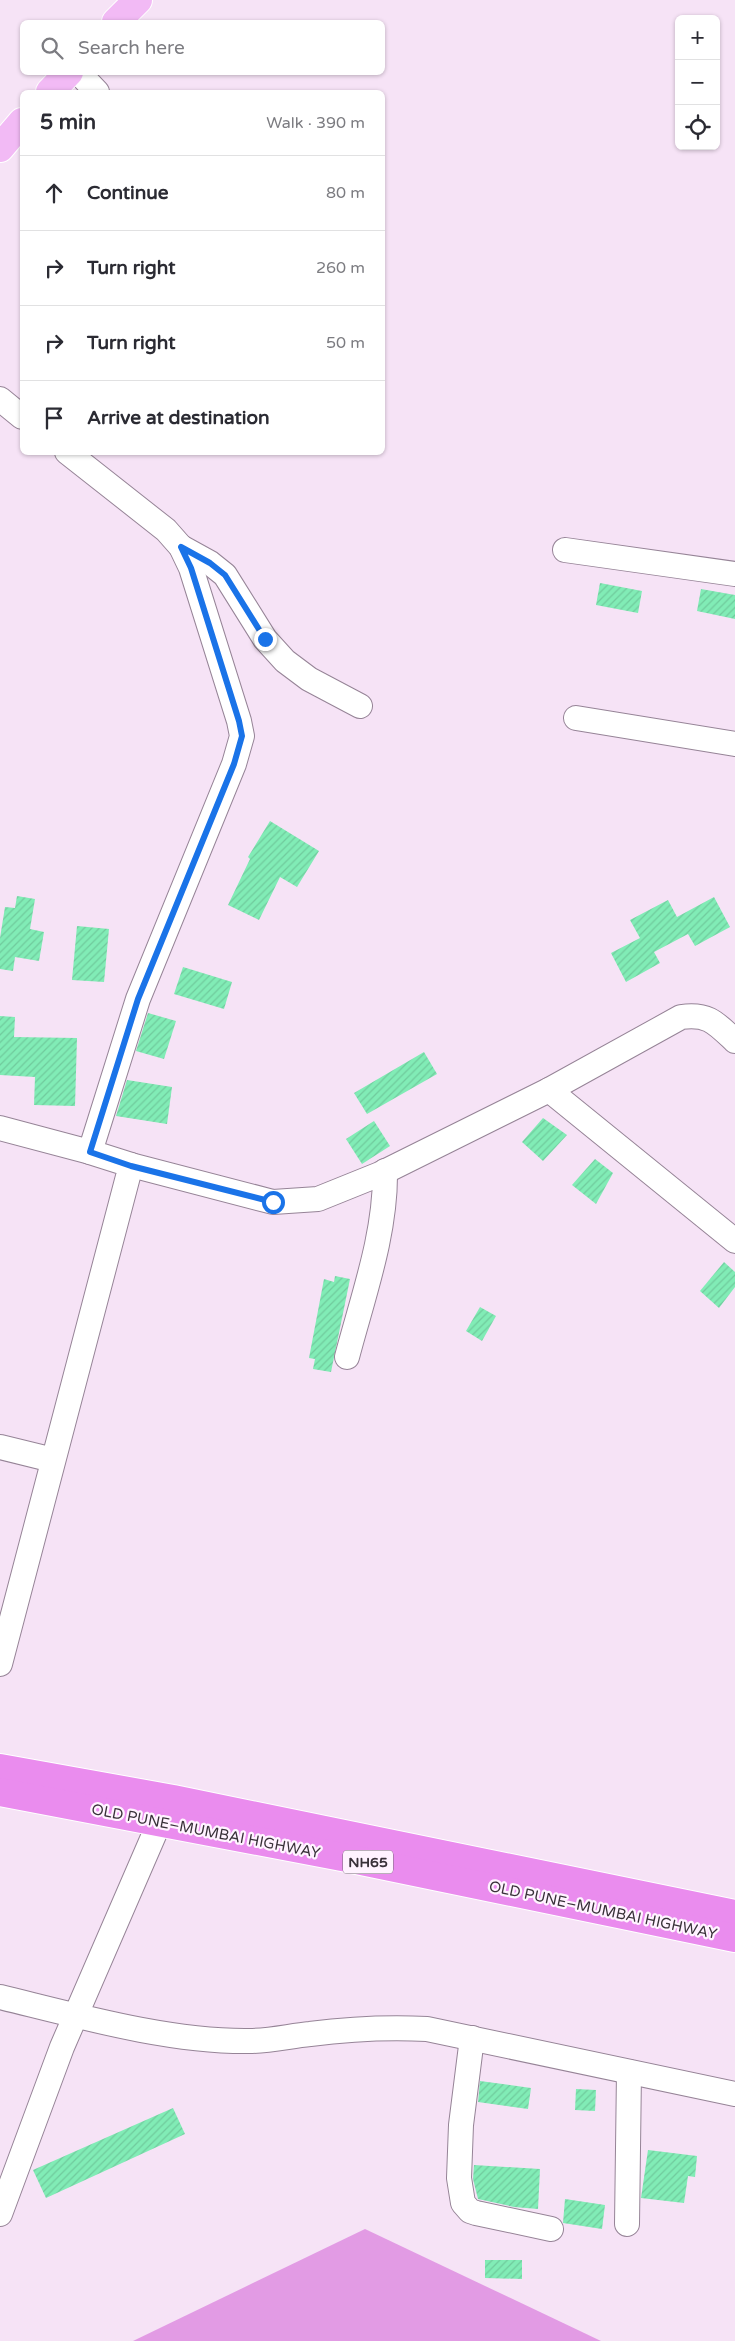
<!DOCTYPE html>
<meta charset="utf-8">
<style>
:root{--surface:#fff;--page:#f7f7f7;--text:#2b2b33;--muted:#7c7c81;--line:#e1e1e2}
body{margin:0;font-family:"Varela Round",sans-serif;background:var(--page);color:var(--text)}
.controls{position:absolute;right:15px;top:15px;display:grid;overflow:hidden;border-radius:8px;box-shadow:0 1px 4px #0004}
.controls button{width:45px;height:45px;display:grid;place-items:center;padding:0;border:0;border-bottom:1px solid var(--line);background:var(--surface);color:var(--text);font:25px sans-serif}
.stop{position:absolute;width:15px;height:15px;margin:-11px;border:4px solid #1a73e8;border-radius:50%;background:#fff}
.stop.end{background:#1a73e8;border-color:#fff;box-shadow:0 1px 5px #0008}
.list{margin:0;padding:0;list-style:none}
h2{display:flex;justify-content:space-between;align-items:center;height:65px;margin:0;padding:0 20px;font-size:21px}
h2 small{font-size:16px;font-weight:400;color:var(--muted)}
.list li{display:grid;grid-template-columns:32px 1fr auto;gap:15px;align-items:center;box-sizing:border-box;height:75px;padding:0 20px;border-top:1px solid var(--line)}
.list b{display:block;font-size:19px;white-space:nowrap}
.list em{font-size:16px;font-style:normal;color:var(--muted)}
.icon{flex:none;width:28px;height:28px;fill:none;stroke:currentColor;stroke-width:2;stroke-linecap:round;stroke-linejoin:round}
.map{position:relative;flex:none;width:735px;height:2341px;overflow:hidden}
.search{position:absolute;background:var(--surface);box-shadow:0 1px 4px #0004;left:20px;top:20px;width:365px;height:55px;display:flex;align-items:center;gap:12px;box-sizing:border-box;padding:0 18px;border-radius:8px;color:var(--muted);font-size:19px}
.panel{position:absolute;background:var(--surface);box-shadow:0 1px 4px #0004;left:20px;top:90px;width:365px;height:365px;border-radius:8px}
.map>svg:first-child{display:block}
</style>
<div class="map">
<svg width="735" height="2341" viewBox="0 0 735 2341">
<defs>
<pattern id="building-hatch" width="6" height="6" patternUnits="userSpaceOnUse" patternTransform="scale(1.25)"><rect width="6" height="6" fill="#81ecb6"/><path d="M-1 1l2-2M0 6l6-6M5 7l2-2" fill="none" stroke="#70cb9d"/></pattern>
</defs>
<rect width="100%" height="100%" fill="#f6e3f6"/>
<polygon fill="#e29be4" points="365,2229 601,2341 133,2341"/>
<g fill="url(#building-hatch)">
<polygon points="600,583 642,591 638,613 596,605"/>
<polygon points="701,589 735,595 735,619 697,611"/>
<polygon points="270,821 319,851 297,887 280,877 259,920 228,905 250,859 248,857"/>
<polygon points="17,896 35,899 30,929 44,932 39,961 15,957 13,971 0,969 0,938 5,907 15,908"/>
<polygon points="714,897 730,927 695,946 688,934 654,952 660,963 626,982 611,953 640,938 630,920 668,900 677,917"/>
<polygon points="77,926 109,929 104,982 72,980"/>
<polygon points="183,967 232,982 224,1009 174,994"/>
<polygon points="148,1013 176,1021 164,1059 136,1051"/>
<polygon points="0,1016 15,1017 14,1037 77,1038 75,1106 34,1105 35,1077 0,1075"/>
<polygon points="424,1052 437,1074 367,1114 354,1093"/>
<polygon points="127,1080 172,1087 167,1124 116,1116"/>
<polygon points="543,1118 567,1135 543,1161 522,1142"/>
<polygon points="374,1121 390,1146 362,1164 346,1139"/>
<polygon points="595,1159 613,1173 596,1204 572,1185"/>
<polygon points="724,1262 735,1272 735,1287 719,1308 700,1291"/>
<polygon points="335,1276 350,1279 331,1372 313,1369 315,1359 309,1358 324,1279 334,1282"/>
<polygon points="480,1307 496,1316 482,1341 466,1331"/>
<polygon points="480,2081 531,2088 528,2109 478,2102"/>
<polygon points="576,2089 596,2090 595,2111 575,2110"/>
<polygon points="173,2108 185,2134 46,2198 33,2170"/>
<polygon points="648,2150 697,2156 695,2177 688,2176 684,2203 641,2198"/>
<polygon points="474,2165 540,2169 538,2209 514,2207 478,2199 473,2179"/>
<polygon points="565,2199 605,2205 602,2229 563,2223"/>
<polygon points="485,2260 522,2260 522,2279 485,2278"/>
</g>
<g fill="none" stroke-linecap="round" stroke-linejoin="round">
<g stroke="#968497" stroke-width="26">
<g id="minor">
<polyline points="78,72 97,92"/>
<polyline points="0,399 22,417"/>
<polyline points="181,547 210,563 225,575 265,639 285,661 309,679 360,706"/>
<polyline points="565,550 735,574"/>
<polyline points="576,718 735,744"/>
<polyline points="549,1090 735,1241"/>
<polyline points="0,1128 90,1152"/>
<path d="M 131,1165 L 273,1202 L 318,1199 L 380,1174 L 549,1090 L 681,1017 C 708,1013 716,1023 735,1041"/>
<path d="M 347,1357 C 363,1296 386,1234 385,1171"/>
<polyline points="0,1447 53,1460"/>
<polyline points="0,1664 131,1165 90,1152 138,999 234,764 242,736 239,721 191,568 181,547 166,530 67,452"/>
<path d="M 0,1997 C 78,2016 169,2042 249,2041 C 269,2041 290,2036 310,2034 C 349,2029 387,2027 427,2029 L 735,2094"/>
<polyline points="472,2038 461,2125 459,2178 463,2203 470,2211 476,2213 551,2229"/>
<polyline points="0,2214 62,2047 160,1821"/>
<polyline points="627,2224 629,2072"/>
</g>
</g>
<g stroke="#fff" stroke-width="30">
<g id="major">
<polyline points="116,22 138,0"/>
<polyline points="50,92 69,72"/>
<polyline points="0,148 22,122"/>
</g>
</g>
<g stroke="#fff" stroke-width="30">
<g id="highway">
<polyline points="0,1768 173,1799 735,1914"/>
<polyline points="0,1792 342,1857 735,1938"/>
</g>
</g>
<use href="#minor" stroke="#fff" stroke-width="24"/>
<use href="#major" stroke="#f2baf5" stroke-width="28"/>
<use href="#highway" stroke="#ea8cee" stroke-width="28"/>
</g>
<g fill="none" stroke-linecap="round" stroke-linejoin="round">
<polyline stroke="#1a73e8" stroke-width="6" points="265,639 225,575 210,563 181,547 191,568 239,721 242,736 234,764 138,999 90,1152 131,1166 273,1202"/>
</g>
<g text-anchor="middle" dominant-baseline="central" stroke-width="4.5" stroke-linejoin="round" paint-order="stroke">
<rect fill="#fff3ff" stroke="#746b74" stroke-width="1" x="343" y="1850.5" width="50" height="23" rx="4"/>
<g font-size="14" font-weight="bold" fill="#393139">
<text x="368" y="1862">NH65</text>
</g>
<g font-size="15" fill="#393139" stroke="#fff3ff">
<text transform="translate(206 1831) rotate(11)">OLD PUNE–MUMBAI HIGHWAY</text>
<text transform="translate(603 1910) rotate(12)">OLD PUNE–MUMBAI HIGHWAY</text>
</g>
</g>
</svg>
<div class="controls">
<button>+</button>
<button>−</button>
<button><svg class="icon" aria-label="locate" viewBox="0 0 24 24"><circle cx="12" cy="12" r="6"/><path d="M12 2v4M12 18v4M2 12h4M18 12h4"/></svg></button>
</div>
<div class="stop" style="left:273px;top:1202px"></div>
<div class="stop end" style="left:265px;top:639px"></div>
<div class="search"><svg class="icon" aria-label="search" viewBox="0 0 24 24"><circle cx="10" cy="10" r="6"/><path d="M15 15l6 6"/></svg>Search here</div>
<section class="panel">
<h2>5 min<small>Walk · 390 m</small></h2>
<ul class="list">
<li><svg class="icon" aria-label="ahead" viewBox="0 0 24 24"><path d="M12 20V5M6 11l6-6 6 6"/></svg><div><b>Continue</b></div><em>80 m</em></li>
<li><svg class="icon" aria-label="right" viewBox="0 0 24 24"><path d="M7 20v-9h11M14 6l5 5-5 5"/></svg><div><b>Turn right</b></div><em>260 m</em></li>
<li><svg class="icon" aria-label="right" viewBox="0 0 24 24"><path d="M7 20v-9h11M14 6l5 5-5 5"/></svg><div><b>Turn right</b></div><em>50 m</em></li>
<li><svg class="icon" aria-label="arrive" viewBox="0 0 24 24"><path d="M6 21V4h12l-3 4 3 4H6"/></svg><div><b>Arrive at destination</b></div></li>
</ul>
</section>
</div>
